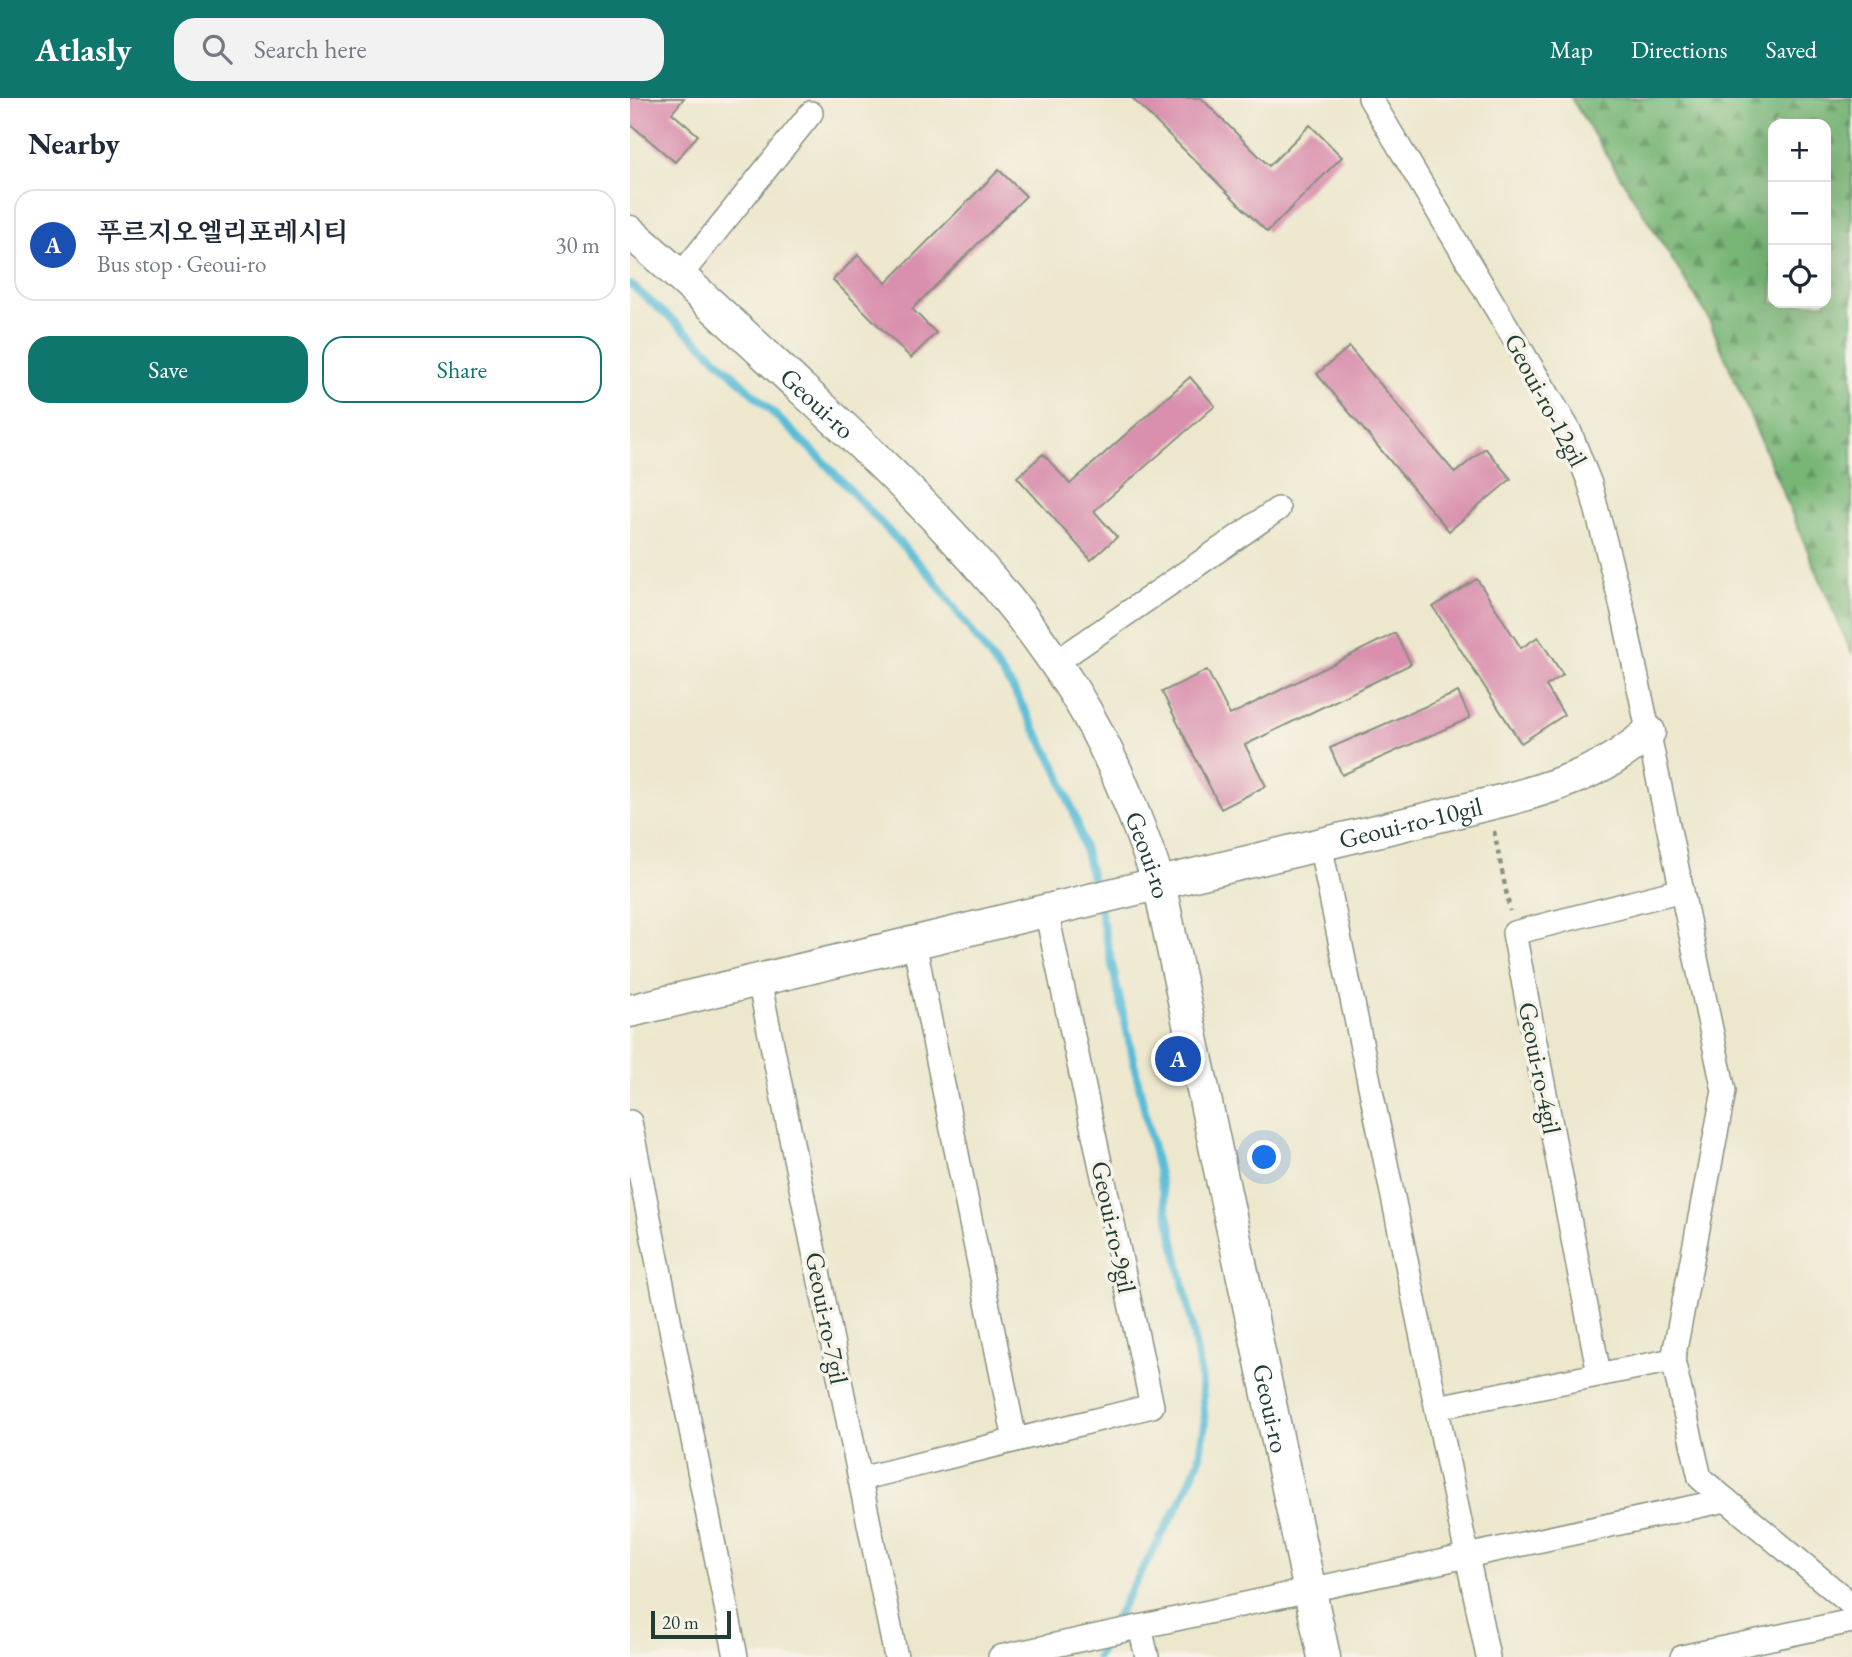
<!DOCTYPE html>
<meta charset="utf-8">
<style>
:root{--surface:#fff;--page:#f2f2f3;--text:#1f2937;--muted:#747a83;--line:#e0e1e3;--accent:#0f766e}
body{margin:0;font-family:"EB Garamond","Noto Serif KR",serif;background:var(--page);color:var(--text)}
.controls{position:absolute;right:21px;top:21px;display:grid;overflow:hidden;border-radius:14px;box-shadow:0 7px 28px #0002}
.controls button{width:63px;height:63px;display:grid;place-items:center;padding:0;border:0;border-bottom:2px solid var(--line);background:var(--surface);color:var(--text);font:35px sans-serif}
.scale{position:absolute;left:21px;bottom:18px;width:80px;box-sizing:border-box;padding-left:7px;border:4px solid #1f3d34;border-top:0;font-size:19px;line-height:24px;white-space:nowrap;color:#1f3d34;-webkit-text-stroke:5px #f7f3e8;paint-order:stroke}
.you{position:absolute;left:635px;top:1060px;width:24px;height:24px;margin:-18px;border:5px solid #fff;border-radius:50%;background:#1a73e8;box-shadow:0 0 0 10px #1a73e833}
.badge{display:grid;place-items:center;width:46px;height:46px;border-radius:50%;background:var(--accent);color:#fff;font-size:23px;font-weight:700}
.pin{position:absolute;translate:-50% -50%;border:4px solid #fff;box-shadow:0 2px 7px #0006}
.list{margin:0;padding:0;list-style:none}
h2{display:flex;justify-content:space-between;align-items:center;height:91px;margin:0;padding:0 28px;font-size:30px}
h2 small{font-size:23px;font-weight:400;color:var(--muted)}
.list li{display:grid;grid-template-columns:46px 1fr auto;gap:21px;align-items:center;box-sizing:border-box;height:112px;margin:0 14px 14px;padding:0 14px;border:2px solid var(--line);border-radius:21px}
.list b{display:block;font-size:26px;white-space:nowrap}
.list p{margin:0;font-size:23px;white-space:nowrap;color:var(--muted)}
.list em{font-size:23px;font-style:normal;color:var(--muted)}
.actions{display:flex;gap:14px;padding:21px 28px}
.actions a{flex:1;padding:16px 0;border:2px solid var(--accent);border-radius:21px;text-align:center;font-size:24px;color:var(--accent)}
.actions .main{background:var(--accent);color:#fff}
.icon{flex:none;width:38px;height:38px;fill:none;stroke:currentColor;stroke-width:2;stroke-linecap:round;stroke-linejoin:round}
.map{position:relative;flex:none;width:1222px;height:1559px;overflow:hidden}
header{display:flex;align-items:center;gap:42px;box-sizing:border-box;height:98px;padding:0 35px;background:var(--accent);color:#fff}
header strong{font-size:33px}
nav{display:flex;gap:38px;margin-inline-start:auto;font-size:24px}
.search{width:490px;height:63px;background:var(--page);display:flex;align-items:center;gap:18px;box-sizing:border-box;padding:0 24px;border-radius:21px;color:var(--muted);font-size:26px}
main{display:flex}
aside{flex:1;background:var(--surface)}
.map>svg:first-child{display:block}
</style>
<header>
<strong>Atlasly</strong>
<div class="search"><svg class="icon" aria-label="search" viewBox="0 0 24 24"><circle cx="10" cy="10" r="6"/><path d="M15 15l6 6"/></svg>Search here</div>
<nav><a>Map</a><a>Directions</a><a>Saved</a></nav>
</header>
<main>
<aside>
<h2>Nearby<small></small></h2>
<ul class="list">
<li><span class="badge" style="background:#1a4fb4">A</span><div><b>푸르지오엘리포레시티</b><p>Bus stop · Geoui-ro</p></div><em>30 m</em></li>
</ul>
<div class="actions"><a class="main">Save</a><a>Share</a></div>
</aside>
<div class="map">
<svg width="1222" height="1559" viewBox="0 0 1222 1559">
<defs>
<pattern id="forest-firs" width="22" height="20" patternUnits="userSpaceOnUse" patternTransform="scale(1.75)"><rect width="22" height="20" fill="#78b676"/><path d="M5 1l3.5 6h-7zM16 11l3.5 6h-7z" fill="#629562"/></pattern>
</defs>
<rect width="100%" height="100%" fill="#f7f3e8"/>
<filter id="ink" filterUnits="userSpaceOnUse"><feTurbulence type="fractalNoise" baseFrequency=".0143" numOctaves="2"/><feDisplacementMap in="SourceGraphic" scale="14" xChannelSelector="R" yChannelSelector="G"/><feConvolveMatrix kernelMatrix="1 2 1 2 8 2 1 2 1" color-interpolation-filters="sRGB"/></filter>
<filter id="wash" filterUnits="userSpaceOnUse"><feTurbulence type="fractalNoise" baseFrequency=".00686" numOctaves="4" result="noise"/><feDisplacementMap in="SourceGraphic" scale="28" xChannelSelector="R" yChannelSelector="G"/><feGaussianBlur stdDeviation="1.57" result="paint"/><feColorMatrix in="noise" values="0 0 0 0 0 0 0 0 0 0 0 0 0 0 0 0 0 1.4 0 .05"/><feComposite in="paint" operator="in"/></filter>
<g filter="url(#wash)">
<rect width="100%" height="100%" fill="#ede7cd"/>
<path fill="url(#forest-firs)" stroke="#4c7a55" stroke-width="2" fill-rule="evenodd" d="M 941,0 L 1222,0 L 1222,556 L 1077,217 ZM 1196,26 L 1196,205 L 1143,205 L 1143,26 Z"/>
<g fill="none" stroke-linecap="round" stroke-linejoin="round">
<g stroke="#58bcd7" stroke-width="8">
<polyline points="0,186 72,247 190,360 302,479 382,589 427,671 447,724 466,795"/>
<polyline points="467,1559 497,1499 552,1401 569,1362 575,1327 571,1278 558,1207 469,808"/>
</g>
</g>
<g id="blocks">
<g fill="#d98fad">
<polygon points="0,0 54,0 42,15 68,37 45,64 0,26"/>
<polygon points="502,0 571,0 639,68 680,27 712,59 637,134"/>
<polygon points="369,72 396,98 282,211 306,235 281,260 203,182 228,157 256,185"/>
<polygon points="719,249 825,375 855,350 881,381 819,433 687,276"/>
<polygon points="560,279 585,308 464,413 487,439 461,462 387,379 413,356 440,386"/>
<polygon points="847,481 891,550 908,539 933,577 916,588 934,617 891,645 803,509"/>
<polygon points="765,535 781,566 615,647 636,688 591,711 532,594 577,572 600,617"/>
<polygon points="828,594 840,620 712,677 700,650"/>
</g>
</g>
</g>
<g filter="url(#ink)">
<use href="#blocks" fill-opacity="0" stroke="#869280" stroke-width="2"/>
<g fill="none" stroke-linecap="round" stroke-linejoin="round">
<g stroke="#869280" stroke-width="26">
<g id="street">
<polyline points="740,0 939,332 960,386 992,509 1094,993 1043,1262 1070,1380 1222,1507"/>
<polyline points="50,178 181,15"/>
<polyline points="425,565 648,411"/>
<polyline points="690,746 858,1559"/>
<polyline points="284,844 385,1342"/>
<polyline points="129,882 266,1559"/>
<polyline points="0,1024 106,1559"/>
<polyline points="969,1276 884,835 1052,792"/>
<polyline points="807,1309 1043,1262"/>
<polyline points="230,1381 522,1308 416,812"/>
<polyline points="510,1529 517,1559"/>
<polyline points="370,1559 1096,1402"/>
<polyline points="1052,1559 1222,1523"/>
</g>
</g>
<g stroke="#869280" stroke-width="35">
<g id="secondary">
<path id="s1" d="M 0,134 C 59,185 115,238 172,291 C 271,382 371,477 443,592 C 481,652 506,719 529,785 L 694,1559"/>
<path id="s2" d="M 0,913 L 879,701 C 930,687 979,671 1019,634"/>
</g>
</g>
<polyline stroke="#869280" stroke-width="4.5" stroke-dasharray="5 5" stroke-linecap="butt" points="864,733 880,813"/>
<use href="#street" stroke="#fff" stroke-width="23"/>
<use href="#secondary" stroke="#fff" stroke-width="32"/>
</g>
</g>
<g text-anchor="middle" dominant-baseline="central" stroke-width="7" stroke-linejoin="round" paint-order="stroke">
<g font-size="26" fill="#1f3d34" stroke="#f7f3e8">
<text transform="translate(916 302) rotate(62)">Geoui-ro-12gil</text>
<text stroke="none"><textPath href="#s1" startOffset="254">Geoui-ro</textPath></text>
<text stroke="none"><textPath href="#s2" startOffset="803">Geoui-ro-10gil</textPath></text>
<text stroke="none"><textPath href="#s1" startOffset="821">Geoui-ro</textPath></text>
<text transform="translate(910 970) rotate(79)">Geoui-ro-4gil</text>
<text transform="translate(484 1129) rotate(78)">Geoui-ro-9gil</text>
<text transform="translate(197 1220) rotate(79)">Geoui-ro-7gil</text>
<text stroke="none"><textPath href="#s1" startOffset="1388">Geoui-ro</textPath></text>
</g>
</g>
</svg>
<div class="controls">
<button>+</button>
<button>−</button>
<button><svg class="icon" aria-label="locate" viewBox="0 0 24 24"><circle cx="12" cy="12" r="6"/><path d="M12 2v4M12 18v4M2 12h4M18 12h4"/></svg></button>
</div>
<div class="scale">20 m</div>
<div class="you"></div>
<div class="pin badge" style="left:548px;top:961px;background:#1a4fb4">A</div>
</div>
</main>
